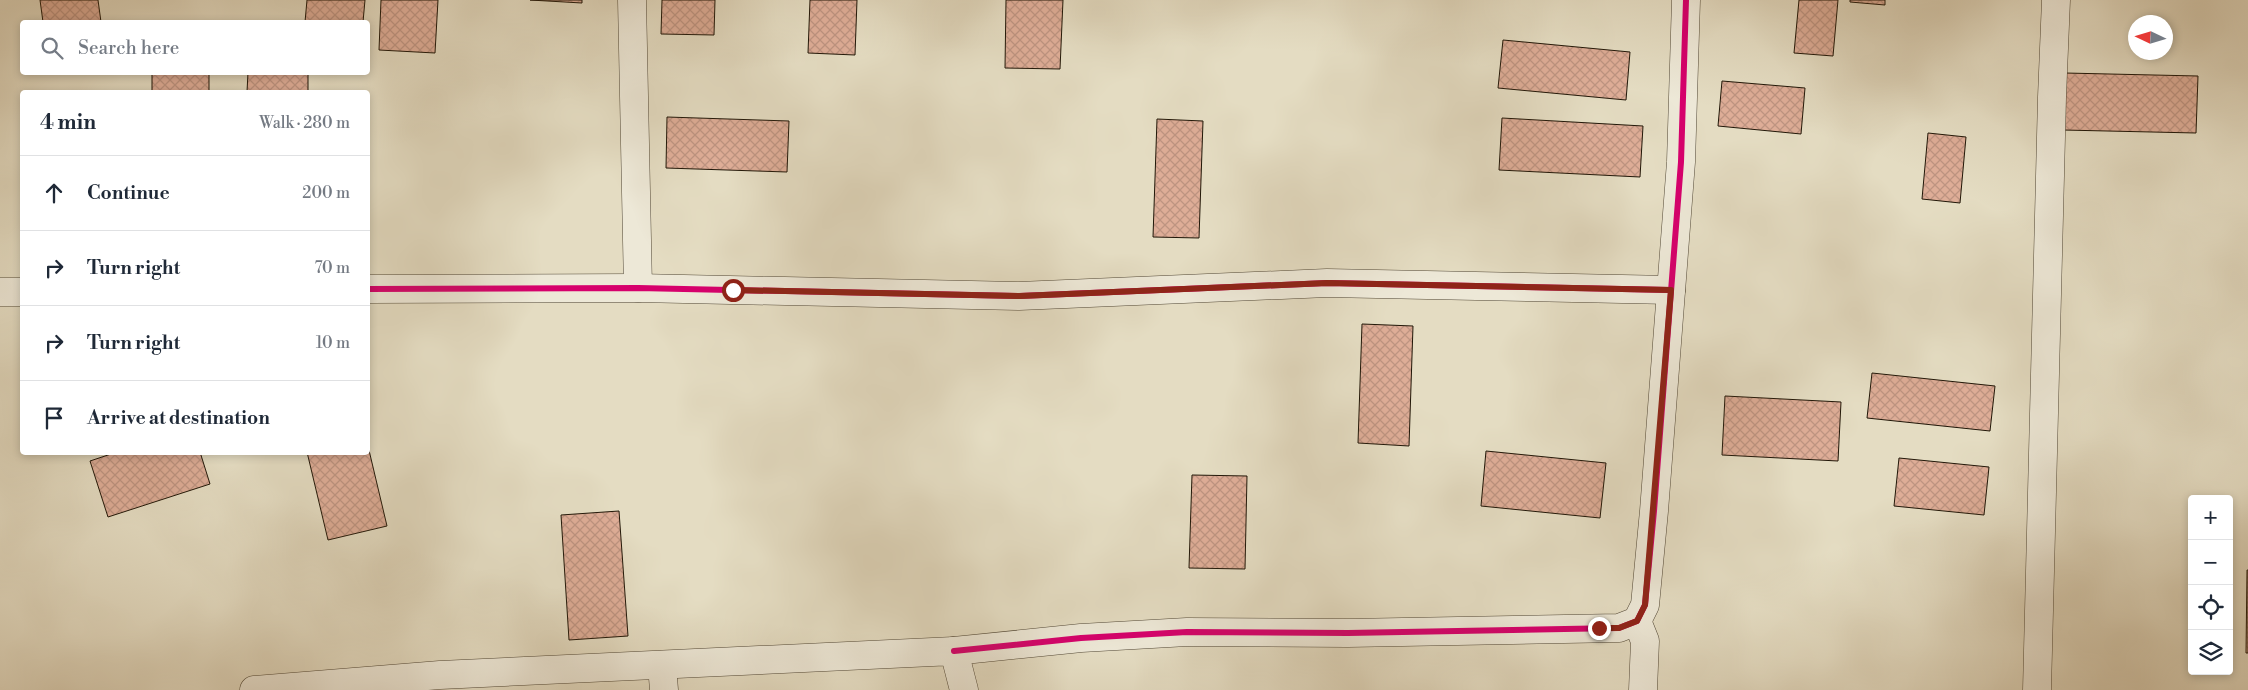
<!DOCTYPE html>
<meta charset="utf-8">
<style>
:root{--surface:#fff;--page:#f6f6f7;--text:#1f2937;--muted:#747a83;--line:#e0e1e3}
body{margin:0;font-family:"Libre Bodoni",serif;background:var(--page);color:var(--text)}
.controls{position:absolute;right:15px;bottom:15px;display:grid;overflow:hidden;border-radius:5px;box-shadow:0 2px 8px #0003}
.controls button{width:45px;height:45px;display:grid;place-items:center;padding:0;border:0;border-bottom:1px solid var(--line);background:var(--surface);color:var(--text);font:25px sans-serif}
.compass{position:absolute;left:2128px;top:15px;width:45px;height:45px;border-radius:50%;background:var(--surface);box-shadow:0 2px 8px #0003;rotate:274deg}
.stop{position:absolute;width:15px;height:15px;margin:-11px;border:4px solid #8f2418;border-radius:50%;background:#fff}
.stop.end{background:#8f2418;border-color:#fff;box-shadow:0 1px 5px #0008}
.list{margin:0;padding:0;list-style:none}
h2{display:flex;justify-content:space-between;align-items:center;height:65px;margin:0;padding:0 20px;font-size:21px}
h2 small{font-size:16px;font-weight:400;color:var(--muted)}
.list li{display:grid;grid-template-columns:32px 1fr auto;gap:15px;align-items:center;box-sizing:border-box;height:75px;padding:0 20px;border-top:1px solid var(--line)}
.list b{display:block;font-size:19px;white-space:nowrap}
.list em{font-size:16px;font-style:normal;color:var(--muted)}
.icon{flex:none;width:28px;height:28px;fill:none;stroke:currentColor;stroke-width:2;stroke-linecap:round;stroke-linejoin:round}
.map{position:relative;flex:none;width:2248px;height:690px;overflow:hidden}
.search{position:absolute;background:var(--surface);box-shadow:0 2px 8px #0003;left:20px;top:20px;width:350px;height:55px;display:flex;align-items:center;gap:12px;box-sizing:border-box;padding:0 18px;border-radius:5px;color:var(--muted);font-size:19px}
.panel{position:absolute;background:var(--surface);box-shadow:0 2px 8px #0003;left:20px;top:90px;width:350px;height:365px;border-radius:5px}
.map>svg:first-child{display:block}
</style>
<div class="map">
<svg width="2248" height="690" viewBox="0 0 2248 690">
<defs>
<pattern id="building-cross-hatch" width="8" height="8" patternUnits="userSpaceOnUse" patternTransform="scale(1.25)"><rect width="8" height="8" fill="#dead97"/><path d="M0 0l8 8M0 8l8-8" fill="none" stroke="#be9481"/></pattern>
</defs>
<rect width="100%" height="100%" fill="#e4dcc2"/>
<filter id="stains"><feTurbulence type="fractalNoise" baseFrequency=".004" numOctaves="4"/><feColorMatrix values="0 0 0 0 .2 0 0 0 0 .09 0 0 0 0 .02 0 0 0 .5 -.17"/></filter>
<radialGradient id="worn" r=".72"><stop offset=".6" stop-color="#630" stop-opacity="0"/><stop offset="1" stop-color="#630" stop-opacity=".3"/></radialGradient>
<g fill="url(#building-cross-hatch)" stroke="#211708">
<polygon points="40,0 98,0 101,22 43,22"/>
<polygon points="307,0 365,0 363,22 305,22"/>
<polygon points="381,0 438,0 435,53 379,50"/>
<polygon points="530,0 582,0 582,3"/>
<polygon points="662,0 715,0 714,35 661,34"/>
<polygon points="810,0 857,0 855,55 808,53"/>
<polygon points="1006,0 1063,0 1060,69 1005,68"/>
<polygon points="1799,0 1838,0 1833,56 1794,53"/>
<polygon points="1850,0 1885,0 1885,5 1850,2"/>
<polygon points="1503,40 1630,52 1626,100 1498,88"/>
<rect x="152" y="72" width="57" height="20"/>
<polygon points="248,72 308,72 308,92 247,92"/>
<polygon points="2065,73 2198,76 2196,133 2063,130"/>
<polygon points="1722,81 1805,88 1801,134 1718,126"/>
<polygon points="667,117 789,121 787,172 666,168"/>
<polygon points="1502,118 1643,126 1640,177 1499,170"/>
<polygon points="1157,119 1203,121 1199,238 1153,237"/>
<polygon points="1928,133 1966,137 1960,203 1922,199"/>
<polygon points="1362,324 1413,326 1409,446 1358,443"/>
<polygon points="1872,373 1995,386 1990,431 1867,418"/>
<polygon points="1725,396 1841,402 1838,461 1722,455"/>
<polygon points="368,446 387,526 328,540 307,452 368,452"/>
<polygon points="1486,451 1606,463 1600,518 1481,506"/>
<polygon points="117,452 200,452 210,484 108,517 90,461"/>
<polygon points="1899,458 1989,467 1984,515 1894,506"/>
<polygon points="1192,475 1247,476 1245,569 1189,568"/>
<polygon points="619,511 628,636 569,640 561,515"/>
<polygon points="2247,570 2248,570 2248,653 2246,653"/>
</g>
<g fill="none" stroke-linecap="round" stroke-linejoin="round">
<g stroke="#524836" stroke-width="29">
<g id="minor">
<polyline points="632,0 638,288"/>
<polyline points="368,289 638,288 1019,296 1327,283 1671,290"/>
<polyline points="0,292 22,292"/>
<polyline points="1637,621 1645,641 1643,690"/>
<polyline points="954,651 1081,638 1187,632 1348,633 1619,628 1637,621 1645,605 1654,511 1681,162 1686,0"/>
<polyline points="662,665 664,690"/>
<polyline points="254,690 440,675 954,651 964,690"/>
<polyline points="2037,690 2052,97 2056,0"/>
</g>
</g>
<use href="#minor" stroke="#ede8d7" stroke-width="28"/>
<g stroke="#ede8d7" stroke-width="9">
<g id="cycleway">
<polyline points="368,289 638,288 1019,296 1327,283 1671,290"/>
<polyline points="954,651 1081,638 1187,632 1348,633 1619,628 1637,621 1645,605 1654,511 1681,162 1686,0"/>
</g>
</g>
<use href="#cycleway" stroke="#d6006c" stroke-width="6"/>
</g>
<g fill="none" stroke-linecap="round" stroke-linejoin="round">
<polyline stroke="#8f2418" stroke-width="6" points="733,290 1020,296 1327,283 1671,290 1645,605 1637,621 1619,628 1599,628"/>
</g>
<rect width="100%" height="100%" filter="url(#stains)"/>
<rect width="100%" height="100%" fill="url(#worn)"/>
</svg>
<div class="controls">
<button>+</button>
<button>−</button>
<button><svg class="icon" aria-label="locate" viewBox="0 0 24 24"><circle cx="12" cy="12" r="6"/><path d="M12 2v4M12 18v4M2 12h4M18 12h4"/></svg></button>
<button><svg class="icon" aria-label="layers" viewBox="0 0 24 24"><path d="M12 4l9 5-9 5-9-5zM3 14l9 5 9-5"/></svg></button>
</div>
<svg class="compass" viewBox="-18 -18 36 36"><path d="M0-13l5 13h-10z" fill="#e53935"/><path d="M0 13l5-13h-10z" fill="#747a83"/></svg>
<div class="stop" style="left:733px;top:290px"></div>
<div class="stop end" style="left:1599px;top:628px"></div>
<div class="search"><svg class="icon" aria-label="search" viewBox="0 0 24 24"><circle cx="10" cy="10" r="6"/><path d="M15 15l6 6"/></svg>Search here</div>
<section class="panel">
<h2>4 min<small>Walk · 280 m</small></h2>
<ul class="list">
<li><svg class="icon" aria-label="ahead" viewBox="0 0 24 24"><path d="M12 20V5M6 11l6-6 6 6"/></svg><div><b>Continue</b></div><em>200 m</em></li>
<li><svg class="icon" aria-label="right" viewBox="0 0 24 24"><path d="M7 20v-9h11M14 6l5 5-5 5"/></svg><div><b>Turn right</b></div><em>70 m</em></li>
<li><svg class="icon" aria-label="right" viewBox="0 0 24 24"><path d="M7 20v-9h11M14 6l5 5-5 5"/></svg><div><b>Turn right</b></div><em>10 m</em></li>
<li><svg class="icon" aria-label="arrive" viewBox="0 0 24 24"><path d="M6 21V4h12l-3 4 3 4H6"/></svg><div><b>Arrive at destination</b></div></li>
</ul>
</section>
</div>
